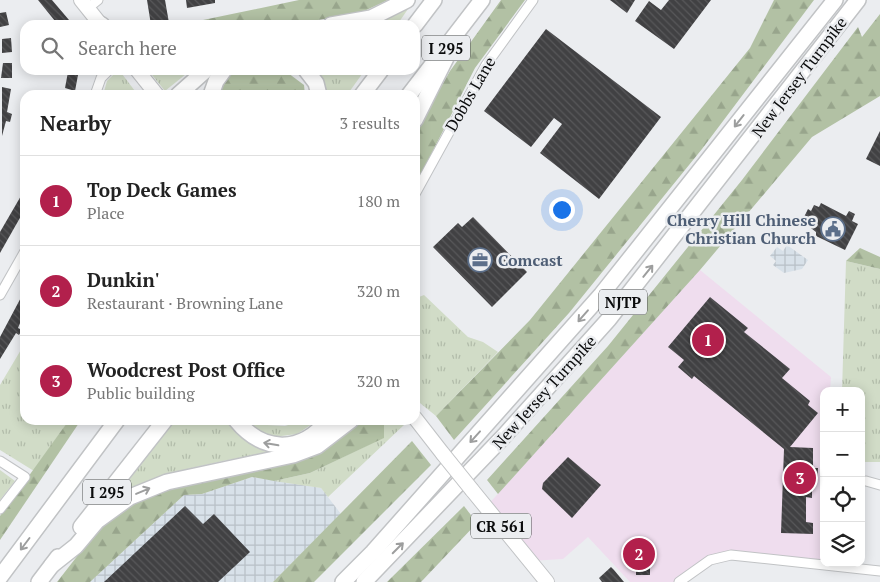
<!DOCTYPE html>
<meta charset="utf-8">
<style>
:root{--surface:#fff;--page:#f2f2f2;--text:#222;--muted:#767676;--line:#e0e0e0;--accent:#b2204c}
body{margin:0;font-family:"PT Serif",serif;background:var(--page);color:var(--text)}
.controls{position:absolute;right:15px;bottom:15px;display:grid;overflow:hidden;border-radius:10px;box-shadow:0 2px 12px #0003}
.controls button{width:45px;height:45px;display:grid;place-items:center;padding:0;border:0;border-bottom:1px solid var(--line);background:var(--surface);color:var(--text);font:25px sans-serif}
.you{position:absolute;left:561px;top:209px;width:18px;height:18px;margin:-12px;border:4px solid #fff;border-radius:50%;background:#1a73e8;box-shadow:0 0 0 8px #1a73e833}
.badge{display:grid;place-items:center;width:32px;height:32px;border-radius:50%;background:var(--accent);color:#fff;font-size:16px;font-weight:700}
.pin{position:absolute;translate:-50% -50%;border:2px solid #fff;box-shadow:0 1px 5px #0006}
.list{margin:0;padding:0;list-style:none}
h2{display:flex;justify-content:space-between;align-items:center;height:65px;margin:0;padding:0 20px;font-size:21px}
h2 small{font-size:16px;font-weight:400;color:var(--muted)}
.list li{display:grid;grid-template-columns:32px 1fr auto;gap:15px;align-items:center;box-sizing:border-box;height:90px;padding:0 20px;border-top:1px solid var(--line)}
.list b{display:block;font-size:19px;white-space:nowrap}
.list p{margin:0;font-size:16px;white-space:nowrap;color:var(--muted)}
.list em{font-size:16px;font-style:normal;color:var(--muted)}
.icon{flex:none;width:28px;height:28px;fill:none;stroke:currentColor;stroke-width:2;stroke-linecap:round;stroke-linejoin:round}
.map{position:relative;flex:none;width:880px;height:582px;overflow:hidden}
.search{position:absolute;background:var(--surface);box-shadow:0 2px 12px #0003;left:20px;top:20px;width:400px;height:55px;display:flex;align-items:center;gap:12px;box-sizing:border-box;padding:0 18px;border-radius:15px;color:var(--muted);font-size:19px}
.panel{position:absolute;background:var(--surface);box-shadow:0 2px 12px #0003;left:20px;top:90px;width:400px;height:335px;border-radius:15px}
.map>svg:first-child{display:block}
</style>
<div class="map">
<svg width="880" height="582" viewBox="0 0 880 582">
<defs>
<pattern id="industrial-grid" width="8" height="8" patternUnits="userSpaceOnUse" patternTransform="scale(1.25)"><rect width="8" height="8" fill="#d8e1e9"/><path d="M0 4h8M4 0v8" fill="none" stroke="#b8c0c7"/></pattern>
<pattern id="grass-tufts" width="24" height="20" patternUnits="userSpaceOnUse" patternTransform="scale(1.25)"><rect width="24" height="20" fill="#d1dcc7"/><path d="M3 7l-1-3M5 7V3M7 7l1-3M15 17l-1-3M17 17v-4M19 17l1-3" fill="none" stroke="#b2bcaa"/></pattern>
<pattern id="forest-firs" width="22" height="20" patternUnits="userSpaceOnUse" patternTransform="scale(1.25)"><rect width="22" height="20" fill="#b2c1a4"/><path d="M5 1l3.5 6h-7zM16 11l3.5 6h-7z" fill="#98a58c"/></pattern>
<pattern id="building-back-hatch" width="6" height="6" patternUnits="userSpaceOnUse" patternTransform="scale(1.25)"><rect width="6" height="6" fill="#414143"/><path d="M-1 5l2 2M0 0l6 6M5-1l2 2" fill="none" stroke="#58585a"/></pattern>
</defs>
<rect width="100%" height="100%" fill="#ebedf0"/>
<polygon fill="#efddee" points="700,270 831,377 830,391 824,391 824,520 821,564 719,557 679,582 630,582 588,537 563,559 530,561 486,507"/>
<g fill="url(#industrial-grid)">
<polygon points="787,245 808,260 802,269 784,273 773,265 776,261 770,256 777,247 783,251"/>
<polygon points="252,477 321,488 341,514 273,582 90,582 184,495 202,494"/>
</g>
<g fill="url(#grass-tufts)">
<polygon points="408,9 397,25 352,25 376,21"/>
<polygon points="118,70 119,70 138,95 103,95 107,81"/>
<polygon points="148,70 191,70 165,91"/>
<polygon points="312,70 365,70 347,95 324,95"/>
<polygon points="846,261 880,269 880,462 861,462 861,391 842,391"/>
<polygon points="424,295 468,337 483,342 498,352 436,416 415,399 415,325 419,297"/>
<polygon points="25,343 25,420 69,420 34,471 0,450 0,385"/>
<path d="M 174,420 L 229,420 L 278,451 C 228,460 178,467 131,489 L 126,484 Z"/>
<polygon points="244,420 267,420 267,425 285,426 304,420 318,420 297,434 266,438"/>
<polygon points="384,420 401,420 405,424 328,497 321,488 274,481 310,473 383,438"/>
<polygon points="0,470 15,481 0,500"/>
</g>
<g fill="url(#forest-firs)">
<polygon points="299,0 388,0 360,13 288,25 179,25"/>
<polygon points="501,0 525,0 475,68 415,186 415,132 450,71"/>
<polygon points="774,0 814,0 702,149 569,313 454,440 436,416 530,320 750,48"/>
<polygon points="880,14 880,96 812,137 700,270 498,494 487,480 608,346 742,180 858,27 862,37"/>
<polygon points="231,70 284,70 304,85 305,95 216,95"/>
<polygon points="860,248 880,257 880,269 846,261"/>
<polygon points="69,420 81,420 0,540 0,516"/>
<polygon points="359,420 384,420 384,438 310,473 274,481 252,477 202,494 184,495 90,582 57,582 100,527 151,493 320,451"/>
<polygon points="412,441 431,465 314,582 273,582"/>
<polygon points="464,506 477,523 421,582 387,582"/>
</g>
<g fill="url(#building-back-hatch)">
<polygon points="38,0 52,0 69,20 63,25 51,25 55,21"/>
<polygon points="147,0 165,0 169,23 151,25"/>
<polygon points="186,0 215,0 215,3 187,8"/>
<polygon points="610,0 635,0 627,13"/>
<polygon points="669,0 711,0 674,49 635,21 649,1 661,10"/>
<polygon points="6,12 9,25 0,27 0,13"/>
<polygon points="546,29 661,117 599,199 540,153 562,124 554,118 531,147 484,111"/>
<polygon points="11,38 12,52 2,53 2,39"/>
<polygon points="3,63 12,63 12,78 1,78"/>
<polygon points="68,72 78,75 75,91 65,88"/>
<polygon points="2,87 11,89 7,112 12,114 10,122 6,121 2,136"/>
<polygon points="880,131 880,166 866,159"/>
<polygon points="25,189 25,209 0,253 0,232"/>
<polygon points="821,203 846,216 849,211 855,214 852,221 858,224 845,250 816,236 816,232 802,221 808,209 811,211 814,205 819,207"/>
<polygon points="473,217 527,272 492,307 433,247 458,223 462,227"/>
<polygon points="25,290 25,311 18,328 22,330 19,335 16,333 0,359 0,337"/>
<polygon points="710,297 748,328 744,332 790,369 782,378 810,401 808,405 818,413 790,447 813,448 813,468 818,468 817,483 812,482 812,498 806,497 806,522 813,523 813,534 781,533 784,449 694,376 692,379 678,367 684,360 668,347"/>
<polygon points="568,457 601,485 572,518 542,489 543,483"/>
<polygon points="185,506 203,524 214,514 250,552 218,582 104,582"/>
<polygon points="628,546 650,546 650,575 636,575 636,562 628,562"/>
<polygon points="611,567 614,570 624,582 602,582 599,578"/>
</g>
<g fill="none" stroke-linecap="round" stroke-linejoin="round">
<g stroke="#c1c3c5" stroke-width="11">
<g id="minor">
<polyline points="88,8 98,0"/>
<polyline points="95,95 101,78 109,70"/>
<polyline points="415,194 486,65 533,0"/>
<polyline points="0,295 25,251"/>
<polyline points="0,461 25,477 0,509"/>
<polyline points="866,481 880,485"/>
<polyline points="679,582 710,560 731,555 880,571"/>
</g>
</g>
<g stroke="#c1c3c5" stroke-width="16">
<g id="primary">
<polyline points="81,0 101,25"/>
<polyline points="137,70 157,95"/>
<polyline points="415,418 443,454"/>
<polyline points="472,490 547,582"/>
</g>
</g>
<g stroke="#c1c3c5" stroke-width="18">
<g id="motorway">
<polyline points="100,24 102,25"/>
<polyline points="331,25 371,18 407,0"/>
<polyline points="415,25 434,0"/>
<polyline points="306,70 316,83 319,95"/>
<polyline points="178,95 206,70"/>
<polyline points="211,95 216,81 224,70"/>
<polyline points="362,95 381,70"/>
<polyline points="409,95 482,0"/>
<polyline points="415,120 446,58"/>
<path d="M 236,420 C 263,453 301,454 328,420"/>
<polyline points="81,527 165,420"/>
<polyline points="52,565 76,546 97,521 130,497 167,482 293,455 317,446 351,420"/>
<polyline points="0,577 117,420"/>
<polyline points="39,582 58,557"/>
<polyline points="343,582 373,552 601,295 835,0"/>
<polyline points="364,582 504,436 609,319 858,0"/>
</g>
</g>
<use href="#minor" stroke="#fff" stroke-width="9"/>
<use href="#primary" stroke="#fff" stroke-width="14"/>
<use href="#motorway" stroke="#fff" stroke-width="15"/>
<g stroke="#c1c3c5" stroke-width="16" stroke-linecap="butt">
<polyline id="primary-bridge" points="443,454 472,490"/>
</g>
<use href="#primary-bridge" stroke="#fff" stroke-width="14"/>
</g>
<defs><path id="oneway-shaft" d="M-6 0H5M1.5-3L5.5 0L1.5 3" fill="none" stroke-width="1.6" stroke-linecap="round" stroke-linejoin="round" transform="scale(1.25)"/></defs>
<g stroke="#9d9e9e">
<use href="#oneway-shaft" transform="translate(739 121) rotate(128)"/>
<use href="#oneway-shaft" transform="translate(648 271) rotate(-51)"/>
<use href="#oneway-shaft" transform="translate(583 316) rotate(131)"/>
<use href="#oneway-shaft" transform="translate(475 437) rotate(132)"/>
<use href="#oneway-shaft" transform="translate(271 444) rotate(-170)"/>
<use href="#oneway-shaft" transform="translate(143 491) rotate(-23)"/>
<use href="#oneway-shaft" transform="translate(25 544) rotate(127)"/>
<use href="#oneway-shaft" transform="translate(398 548) rotate(-45)"/>
</g>
<defs>
<g id="civic-ring" transform="scale(1.25)"><circle r="9.5" fill="#ebedf0" stroke="#5c6f8a" stroke-width="1.5"/><path d="M-.6-6.5H3V-4.5H.6V-3L4-1V1h2V6H-6V1h2V-1L-.6-3ZM-1.2 2.5V6h2.4V2.5Z" fill="#5c6f8a"/></g>
<g id="office-ring" transform="scale(1.25)"><circle r="9.5" fill="#ebedf0" stroke="#5c6f8a" stroke-width="1.5"/><path d="M-6-3h4V-5.5h4V-3h4V5H-6ZM-1-4.5V-3h2v-1.5ZM-6 0V1H6V0Z" fill="#5c6f8a"/></g>
</defs>
<g fill-rule="evenodd">
<use href="#civic-ring" x="833" y="229"/>
<use href="#office-ring" x="480" y="260"/>
</g>
<g text-anchor="middle" dominant-baseline="central" stroke-width="5" stroke-linejoin="round" paint-order="stroke">
<g fill="#ebedf0" stroke="#4e5051" stroke-width="1">
<rect x="422" y="35.5" width="48" height="25" rx="4"/>
<rect x="599" y="289.5" width="48" height="25" rx="4"/>
<rect x="83" y="479.5" width="48" height="25" rx="4"/>
<rect x="471" y="513.5" width="60" height="25" rx="4"/>
</g>
<g font-size="15" font-weight="bold" fill="#0b0c0d">
<text x="446" y="48">I 295</text>
<text x="623" y="302">NJTP</text>
<text x="107" y="492">I 295</text>
<text x="501" y="526">CR 561</text>
</g>
<g font-size="16" fill="#0b0c0d" stroke="#ebedf0">
<text transform="translate(799 77) rotate(-53)">New Jersey Turnpike</text>
<text transform="translate(470 94) rotate(-60)">Dobbs Lane</text>
<text transform="translate(544 392) rotate(-48)">New Jersey Turnpike</text>
</g>
<g font-size="16" font-weight="bold" fill="#4e5e75" stroke="#ebedf0" text-anchor="end">
<text x="816" y="220">Cherry Hill Chinese<tspan x="816" dy="18">Christian Church</tspan></text>
<text x="498" y="260" text-anchor="start">Comcast</text>
</g>
</g>
</svg>
<div class="controls">
<button>+</button>
<button>−</button>
<button><svg class="icon" aria-label="locate" viewBox="0 0 24 24"><circle cx="12" cy="12" r="6"/><path d="M12 2v4M12 18v4M2 12h4M18 12h4"/></svg></button>
<button><svg class="icon" aria-label="layers" viewBox="0 0 24 24"><path d="M12 4l9 5-9 5-9-5zM3 14l9 5 9-5"/></svg></button>
</div>
<div class="you"></div>
<div class="pin badge" style="left:708px;top:340px">1</div>
<div class="pin badge" style="left:639px;top:554px">2</div>
<div class="pin badge" style="left:800px;top:478px">3</div>
<div class="search"><svg class="icon" aria-label="search" viewBox="0 0 24 24"><circle cx="10" cy="10" r="6"/><path d="M15 15l6 6"/></svg>Search here</div>
<section class="panel">
<h2>Nearby<small>3 results</small></h2>
<ul class="list">
<li><span class="badge">1</span><div><b>Top Deck Games</b><p>Place</p></div><em>180 m</em></li>
<li><span class="badge">2</span><div><b>Dunkin'</b><p>Restaurant · Browning Lane</p></div><em>320 m</em></li>
<li><span class="badge">3</span><div><b>Woodcrest Post Office</b><p>Public building</p></div><em>320 m</em></li>
</ul>
</section>
</div>
